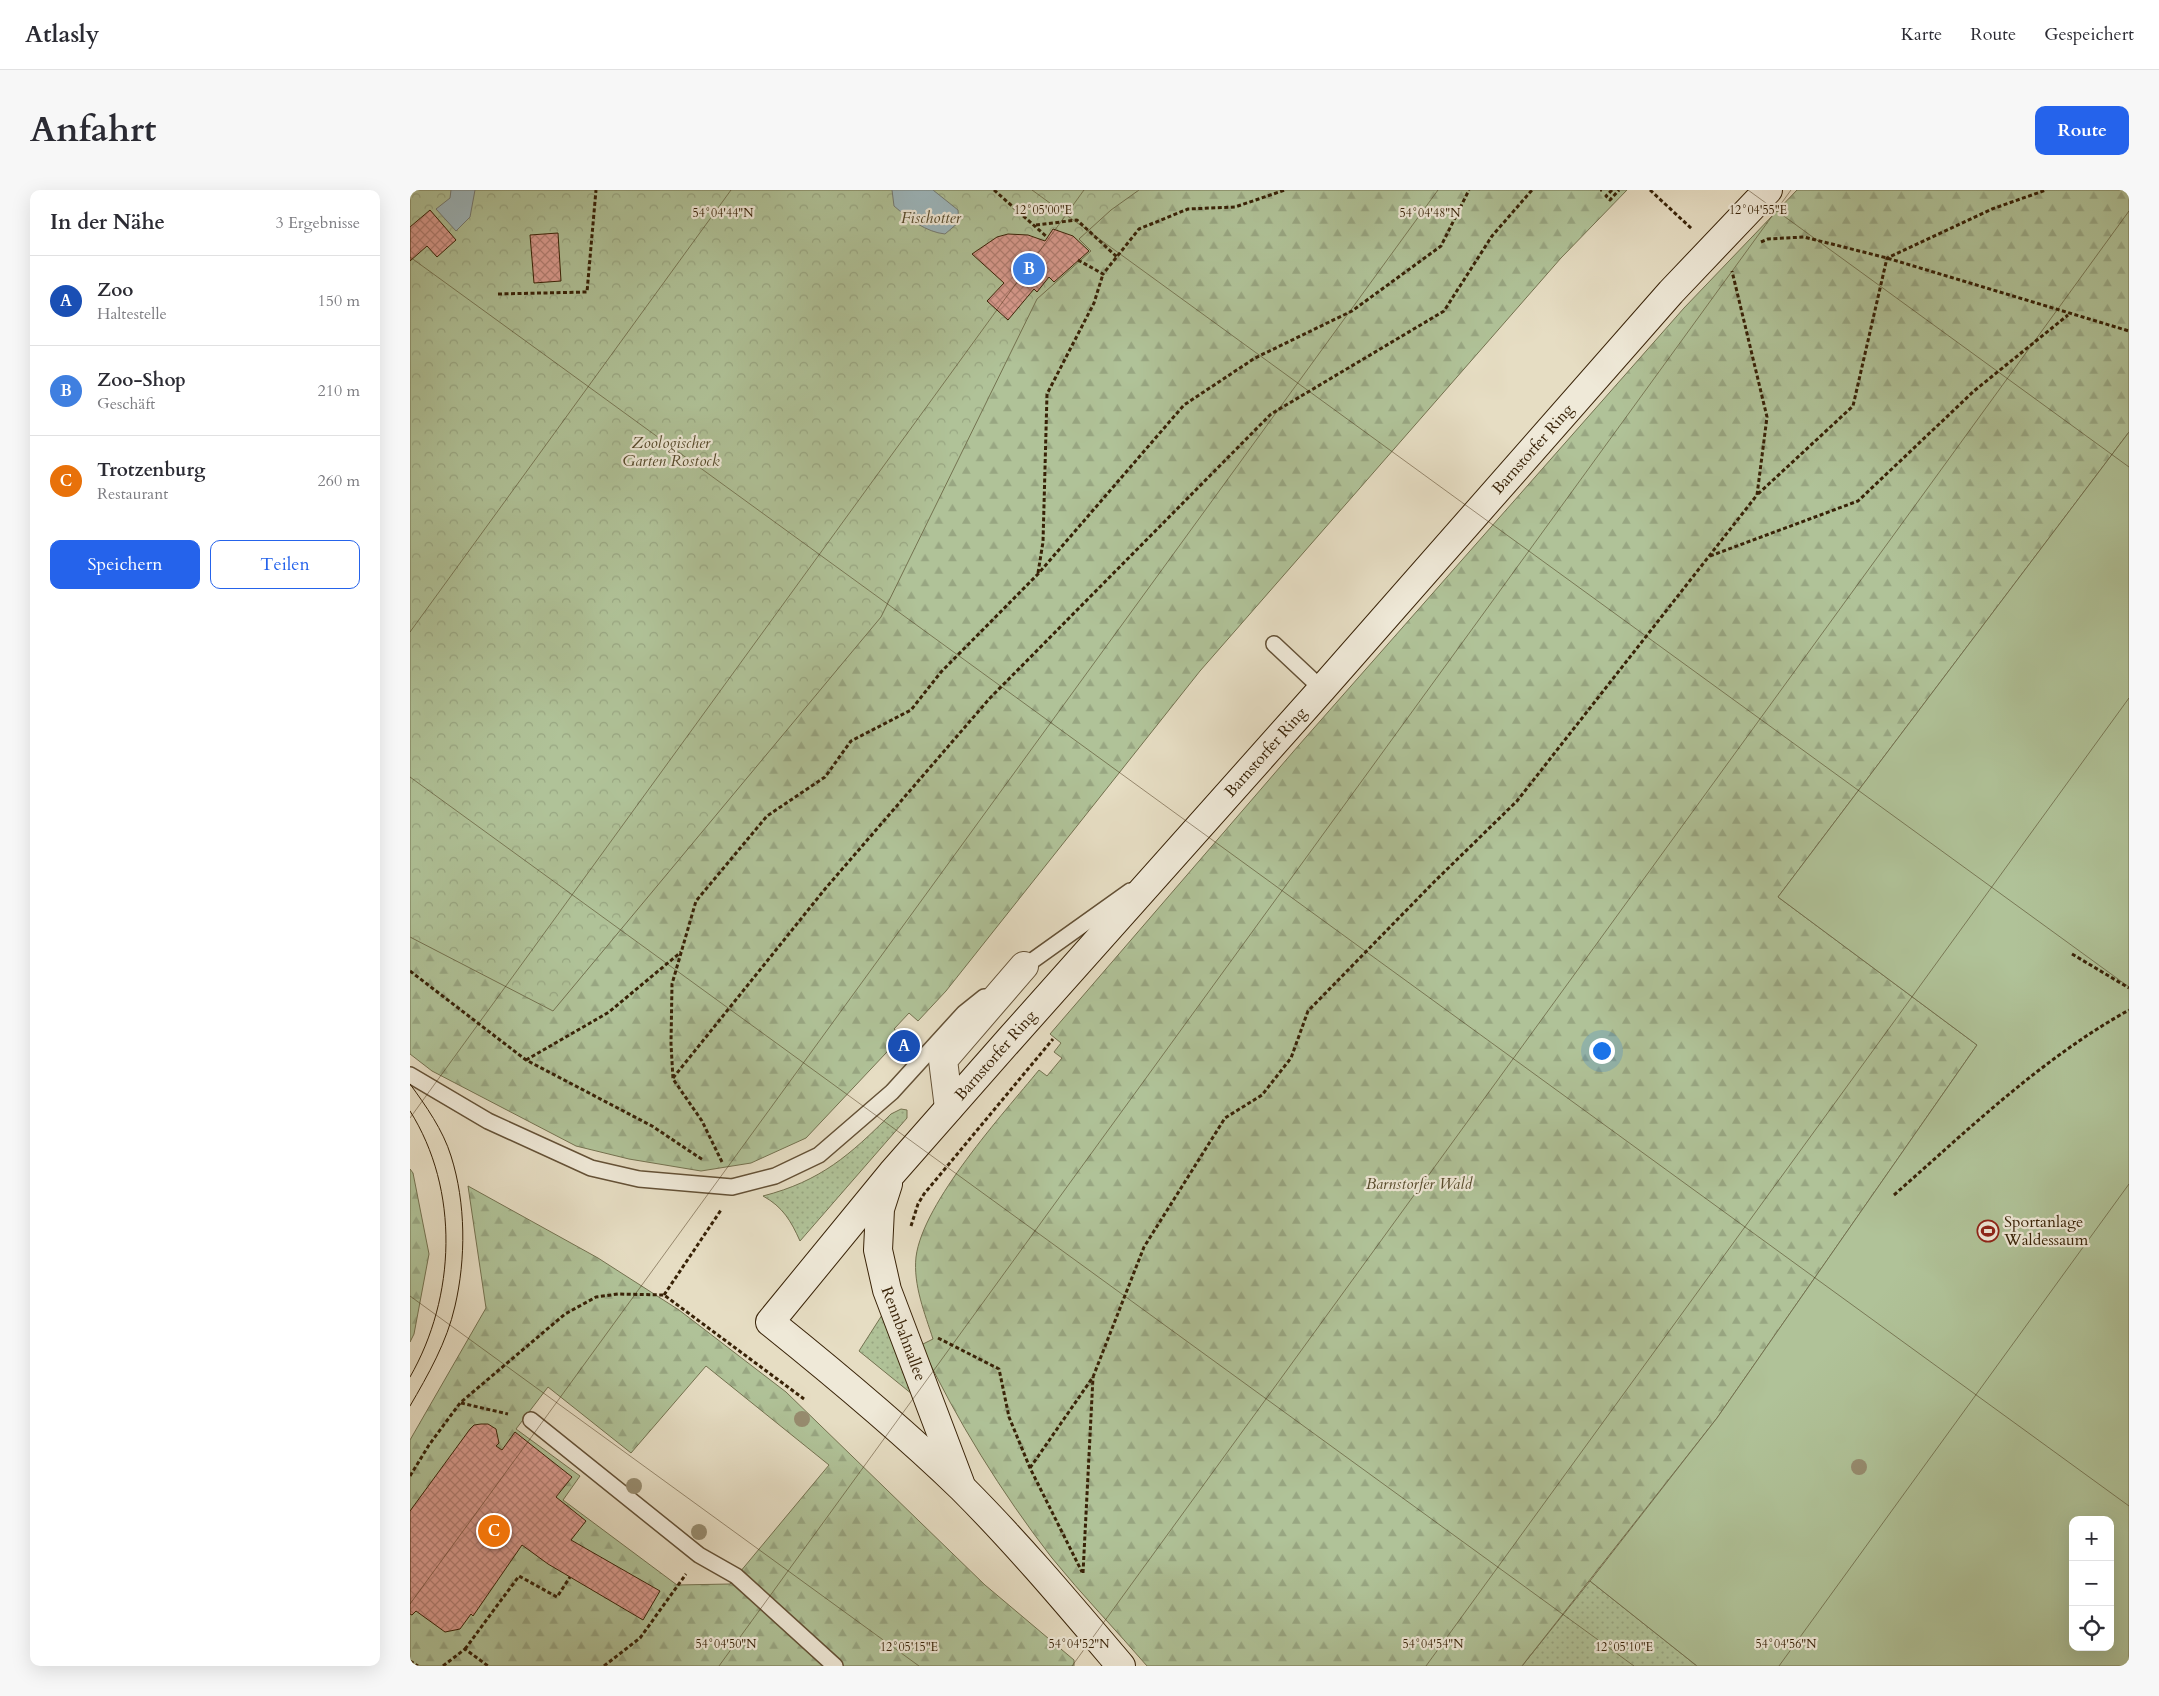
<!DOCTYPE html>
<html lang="de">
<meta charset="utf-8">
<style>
:root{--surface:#fff;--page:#f7f7f7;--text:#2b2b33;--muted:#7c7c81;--line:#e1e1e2;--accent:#2563eb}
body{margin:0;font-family:Cardo,serif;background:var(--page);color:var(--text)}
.controls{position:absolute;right:15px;bottom:15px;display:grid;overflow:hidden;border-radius:10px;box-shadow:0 5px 20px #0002}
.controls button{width:45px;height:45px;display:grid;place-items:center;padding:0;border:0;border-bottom:1px solid var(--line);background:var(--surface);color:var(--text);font:25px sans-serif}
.you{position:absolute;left:1191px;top:860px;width:18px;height:18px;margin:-12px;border:4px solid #fff;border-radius:50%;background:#1a73e8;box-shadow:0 0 0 8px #1a73e833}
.badge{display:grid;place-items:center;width:32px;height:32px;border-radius:50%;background:var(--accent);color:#fff;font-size:16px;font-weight:700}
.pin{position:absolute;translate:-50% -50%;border:2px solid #fff;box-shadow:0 1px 5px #0006}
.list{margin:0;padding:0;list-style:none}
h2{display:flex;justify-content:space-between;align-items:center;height:65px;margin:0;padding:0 20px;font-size:21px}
h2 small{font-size:16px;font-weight:400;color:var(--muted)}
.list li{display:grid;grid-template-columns:32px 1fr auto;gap:15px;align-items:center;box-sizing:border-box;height:90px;padding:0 20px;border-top:1px solid var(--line)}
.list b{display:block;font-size:19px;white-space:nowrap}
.list p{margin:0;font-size:16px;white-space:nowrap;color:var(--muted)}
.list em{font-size:16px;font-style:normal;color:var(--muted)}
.actions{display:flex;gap:10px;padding:15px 20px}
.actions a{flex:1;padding:11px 0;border:1px solid var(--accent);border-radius:10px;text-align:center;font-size:18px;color:var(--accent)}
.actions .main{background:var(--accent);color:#fff}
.icon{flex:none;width:28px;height:28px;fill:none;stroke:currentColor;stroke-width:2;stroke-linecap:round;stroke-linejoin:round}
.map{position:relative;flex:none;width:1719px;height:1476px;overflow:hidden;border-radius:10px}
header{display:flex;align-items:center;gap:30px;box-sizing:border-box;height:70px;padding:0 25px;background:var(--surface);border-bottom:1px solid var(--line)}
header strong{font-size:24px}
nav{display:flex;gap:28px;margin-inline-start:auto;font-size:18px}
.intro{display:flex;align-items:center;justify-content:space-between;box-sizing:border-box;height:120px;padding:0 30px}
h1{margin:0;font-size:35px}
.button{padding:12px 22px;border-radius:10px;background:var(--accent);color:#fff;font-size:18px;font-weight:700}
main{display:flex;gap:30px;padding:0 30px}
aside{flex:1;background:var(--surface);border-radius:10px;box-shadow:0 5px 20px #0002}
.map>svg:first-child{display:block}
</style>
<header>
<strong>Atlasly</strong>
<nav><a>Karte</a><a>Route</a><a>Gespeichert</a></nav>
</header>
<div class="intro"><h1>Anfahrt</h1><a class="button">Route</a></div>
<main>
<aside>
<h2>In der Nähe<small>3 Ergebnisse</small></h2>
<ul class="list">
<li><span class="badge" style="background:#1a4fb4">A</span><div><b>Zoo</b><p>Haltestelle</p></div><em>150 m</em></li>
<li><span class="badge" style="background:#3f7fe0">B</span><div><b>Zoo-Shop</b><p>Geschäft</p></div><em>210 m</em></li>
<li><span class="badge" style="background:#e8710a">C</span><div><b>Trotzenburg</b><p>Restaurant</p></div><em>260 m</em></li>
</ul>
<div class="actions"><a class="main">Speichern</a><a>Teilen</a></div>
</aside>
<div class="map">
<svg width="1719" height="1476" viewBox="0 0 1719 1476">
<defs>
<pattern id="grass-dots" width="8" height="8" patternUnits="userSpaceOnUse" patternTransform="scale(1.25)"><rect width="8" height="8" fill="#b0c298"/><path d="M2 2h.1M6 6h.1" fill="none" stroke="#98a682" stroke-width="1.8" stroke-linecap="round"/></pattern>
<pattern id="forest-firs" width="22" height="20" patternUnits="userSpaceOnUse" patternTransform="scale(1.25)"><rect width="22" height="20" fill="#b0c298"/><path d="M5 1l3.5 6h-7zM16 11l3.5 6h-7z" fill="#98a682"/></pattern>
<pattern id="park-crowns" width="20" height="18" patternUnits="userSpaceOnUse" patternTransform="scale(1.25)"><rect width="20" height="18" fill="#b0c298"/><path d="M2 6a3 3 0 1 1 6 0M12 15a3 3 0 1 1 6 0" fill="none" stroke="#98a682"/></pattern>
<pattern id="building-cross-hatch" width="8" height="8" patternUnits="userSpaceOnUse" patternTransform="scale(1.25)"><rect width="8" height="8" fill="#db9c91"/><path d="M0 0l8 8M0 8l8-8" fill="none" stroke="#b37f74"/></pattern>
</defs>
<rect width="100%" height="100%" fill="#e6ddc3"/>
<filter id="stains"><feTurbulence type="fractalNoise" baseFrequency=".004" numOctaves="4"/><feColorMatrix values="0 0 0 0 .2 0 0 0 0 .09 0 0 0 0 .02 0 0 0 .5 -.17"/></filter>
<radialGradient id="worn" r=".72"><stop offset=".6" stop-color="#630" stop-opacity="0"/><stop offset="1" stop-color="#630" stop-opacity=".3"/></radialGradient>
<g fill="url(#grass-dots)" stroke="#747250">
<path d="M 491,919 L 497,920 L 497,928 L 390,1051 C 381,1031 373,1017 353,1006 C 411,991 440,965 481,924 Z"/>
<polygon points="474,1122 513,1213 449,1161"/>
<polygon points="1180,1391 1287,1476 1112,1476"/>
</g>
<g fill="url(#forest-firs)" stroke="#747250" fill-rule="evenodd">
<polygon points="532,0 1217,0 1151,68 790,481 536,801 508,831 499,823 484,839 492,846 396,948 341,973 291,981 219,969 166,956 22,881 0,864 0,150"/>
<path d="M 1387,0 L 1719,0 L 1719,242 L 1368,707 L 1567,855 L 1307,1228 L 1112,1476 L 737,1476 C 706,1440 672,1405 642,1368 C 591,1302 547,1231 511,1155 L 523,1149 C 515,1124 503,1095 506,1067 C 513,1012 593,924 629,880 L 637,886 L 652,868 L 644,862 L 651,853 L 640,844 L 889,555 L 1274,118 Z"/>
<polygon points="0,979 3,983 19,1064 4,1144 0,1152"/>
<path d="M 58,996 L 188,1068 L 269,1120 L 376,1202 L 575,1395 L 664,1470 L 664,1476 L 0,1476 L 0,1250 L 76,1118 ZM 296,1176 L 419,1275 L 320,1394 L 267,1395 L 153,1310 L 170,1286 L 106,1239 L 138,1197 L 221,1263 Z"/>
</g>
<polygon fill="url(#park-crowns)" stroke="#747250" points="0,0 729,0 701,20 669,49 681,61 627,109 471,427 143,821 0,747"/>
<path fill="#b0c298" stroke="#747250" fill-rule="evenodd" d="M 1719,242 L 1719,1476 L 1287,1476 L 1180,1391 L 1307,1228 L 1567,855 L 1368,707 ZM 1663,1330 L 1700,1330 L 1700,1457 L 1663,1457 Z"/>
<g fill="#9db8bf" stroke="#757c75">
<polygon points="41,0 65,0 60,27 46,41 26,19 40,8"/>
<path d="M 482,0 L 523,0 L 548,20 L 549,32 L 535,44 C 516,42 499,29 484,16 Z"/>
</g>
<g fill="url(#building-cross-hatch)" stroke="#382207">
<polygon points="20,20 46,50 27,67 17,56 0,71 0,37"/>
<polygon points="643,39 663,46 679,61 644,92 639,87 627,102 624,99 598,130 577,111 594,93 562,64 587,47 598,44 618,45 635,51"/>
<polygon points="148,43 151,91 124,93 120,45"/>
<polygon points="71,1234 78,1234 86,1239 89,1253 86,1256 92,1260 105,1242 162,1287 146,1307 176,1331 161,1350 250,1401 233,1430 138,1374 112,1355 63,1426 61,1424 50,1439 35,1442 6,1421 2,1425 0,1424 0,1321 60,1239 64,1235"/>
</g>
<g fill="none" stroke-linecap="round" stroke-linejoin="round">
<g stroke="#645136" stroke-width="18">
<g id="lane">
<polyline points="864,454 912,499"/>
<polyline points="608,781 720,701"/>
<polyline points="0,885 78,931 181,978 229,989 322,997 365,986 409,965 482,902 554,823 574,807"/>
<polyline points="121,1230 289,1365 326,1386 425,1476"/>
</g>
</g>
<g stroke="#645136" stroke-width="30">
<polyline id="street" points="539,918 533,870 614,776"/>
</g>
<g stroke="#382207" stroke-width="30">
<g id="secondary">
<path id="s1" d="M 478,994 L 470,1019 L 468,1060 L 477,1100 L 550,1293"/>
<path id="s2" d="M 711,1476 C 660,1416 608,1354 552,1298 C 491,1239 426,1185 360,1132 L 482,983 L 600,849 L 912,499 L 1261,102 L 1358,0"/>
</g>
</g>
<g stroke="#382207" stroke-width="3" stroke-dasharray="4 2.5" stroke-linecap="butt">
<polyline points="584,0 637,47"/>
<polyline points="1190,0 1192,0"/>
<polyline points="1202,0 1196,6 1200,10 1209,0"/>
<polyline points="1240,0 1282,39"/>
<polyline points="626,35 667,30 707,67"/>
<polyline points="1351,52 1358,49 1394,47 1477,68 1719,141"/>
<polyline points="668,70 693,84 729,39 778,19 825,17 875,0"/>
<polyline points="88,104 177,102 186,0"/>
<polyline points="1348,304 1443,216 1477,68 1582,19 1636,0"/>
<polyline points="1300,366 1448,311 1564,201 1658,125"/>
<polyline points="628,383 633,352 637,204 684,113 693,84"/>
<polyline points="1662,764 1719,798"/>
<polyline points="0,781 116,870 242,936 293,970"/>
<polyline points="116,870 199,822 271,762"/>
<polyline points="263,888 415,699 580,508 861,224 1034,121 1082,46 1122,0"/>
<polyline points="312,972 292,931 263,889 261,854 262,794 286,711 357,626 415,587 441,551 501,520 531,482 628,384 774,215 845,168 942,121 1031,56 1059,0"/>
<path d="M 1484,1005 C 1559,939 1631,869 1719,820"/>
<polyline points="501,1036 508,1014 514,1004 643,849"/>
<polyline points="254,1105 311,1020"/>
<polyline points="528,1148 589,1179 599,1227 620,1278 672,1382"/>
<polyline points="51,1213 98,1224"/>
<polyline points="620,1278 683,1187 734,1057 815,928 852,905 881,868 898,821 1024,692 1107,611 1347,305 1357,227 1322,81"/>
<polyline points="0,1286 19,1255 50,1213 155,1124 186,1107 208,1104 254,1105 394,1209"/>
<polyline points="673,1383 683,1187"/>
<polyline points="55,1459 109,1386 147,1407 160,1387"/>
<polyline points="0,1471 8,1476"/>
<polyline points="33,1476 55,1459 78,1476"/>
<polyline points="194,1476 230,1448 276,1384"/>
</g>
<use href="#lane" stroke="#efe9d8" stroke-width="15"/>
<use href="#street" stroke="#efe9d8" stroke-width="28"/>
<use href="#secondary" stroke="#efe9d8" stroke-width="28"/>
<g stroke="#382207" stroke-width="1">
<path d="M 0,894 C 16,916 33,940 41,966 C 56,1013 56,1069 45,1116 C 37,1152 18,1185 0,1216"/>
<path d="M 0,921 C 50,1000 46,1107 0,1187"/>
</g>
</g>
<g fill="#978c6f">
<circle cx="392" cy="1229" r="8"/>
<circle cx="1449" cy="1277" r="8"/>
<circle cx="224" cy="1296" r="8"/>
<circle cx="289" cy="1342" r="8"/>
</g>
<path fill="none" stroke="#382207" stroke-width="1" stroke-opacity="0.45" d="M 622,0 L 1719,797M 1338,0 L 1719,277M 0,67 L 1719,1316M 0,442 L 321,0M 0,587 L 1224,1476M 0,928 L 674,0M 0,1106 L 509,1476M 0,1414 L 1028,0M 309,1476 L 1381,0M 662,1476 L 1719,21M 1016,1476 L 1719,508M 1369,1476 L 1719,994"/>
<defs>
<g id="stadium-ring" transform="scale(1.125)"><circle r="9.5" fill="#efe9d8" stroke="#8f2418" stroke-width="1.5"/><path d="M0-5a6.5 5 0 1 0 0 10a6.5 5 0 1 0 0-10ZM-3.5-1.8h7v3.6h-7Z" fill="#8f2418"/></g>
</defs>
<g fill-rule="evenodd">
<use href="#stadium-ring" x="1578" y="1041"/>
</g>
<g text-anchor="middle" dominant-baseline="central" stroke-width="4.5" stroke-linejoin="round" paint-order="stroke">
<g font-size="16" font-style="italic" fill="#564a2b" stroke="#efe9d8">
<text x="521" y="28">Fischotter</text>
<text x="261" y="253">Zoologischer<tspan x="261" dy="18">Garten Rostock</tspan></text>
<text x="1009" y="994">Barnstorfer Wald</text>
</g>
<g font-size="16" fill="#382207" stroke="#efe9d8">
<text stroke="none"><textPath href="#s2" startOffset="1652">Barnstorfer Ring</textPath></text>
<text stroke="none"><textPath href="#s2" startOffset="1248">Barnstorfer Ring</textPath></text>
<text stroke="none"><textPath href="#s2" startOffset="842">Barnstorfer Ring</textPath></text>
<text stroke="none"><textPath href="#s1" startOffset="155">Rennbahnallee</textPath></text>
</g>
<g font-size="16" fill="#382207" stroke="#efe9d8" text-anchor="start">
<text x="1594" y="1032">Sportanlage<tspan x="1594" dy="18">Waldessaum</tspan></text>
</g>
</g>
<g font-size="12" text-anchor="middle" fill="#382207" stroke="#efe9d8" stroke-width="4.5" stroke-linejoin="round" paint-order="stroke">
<text x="1348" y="24">12°04'55"E</text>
<text x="633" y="24">12°05'00"E</text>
<text x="313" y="27">54°04'44"N</text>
<text x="1020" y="27">54°04'48"N</text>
<text x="316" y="1458">54°04'50"N</text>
<text x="669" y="1458">54°04'52"N</text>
<text x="1023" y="1458">54°04'54"N</text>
<text x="1376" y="1458">54°04'56"N</text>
<text x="499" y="1461">12°05'15"E</text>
<text x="1214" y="1461">12°05'10"E</text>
</g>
<rect width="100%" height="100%" filter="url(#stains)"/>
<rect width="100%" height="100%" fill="url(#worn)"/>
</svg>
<div class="controls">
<button>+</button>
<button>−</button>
<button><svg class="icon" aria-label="locate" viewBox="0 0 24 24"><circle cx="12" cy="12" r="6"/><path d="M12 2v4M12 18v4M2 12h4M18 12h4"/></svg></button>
</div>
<div class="you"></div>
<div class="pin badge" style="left:494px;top:856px;background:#1a4fb4">A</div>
<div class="pin badge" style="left:619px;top:79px;background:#3f7fe0">B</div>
<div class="pin badge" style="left:84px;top:1341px;background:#e8710a">C</div>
</div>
</main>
